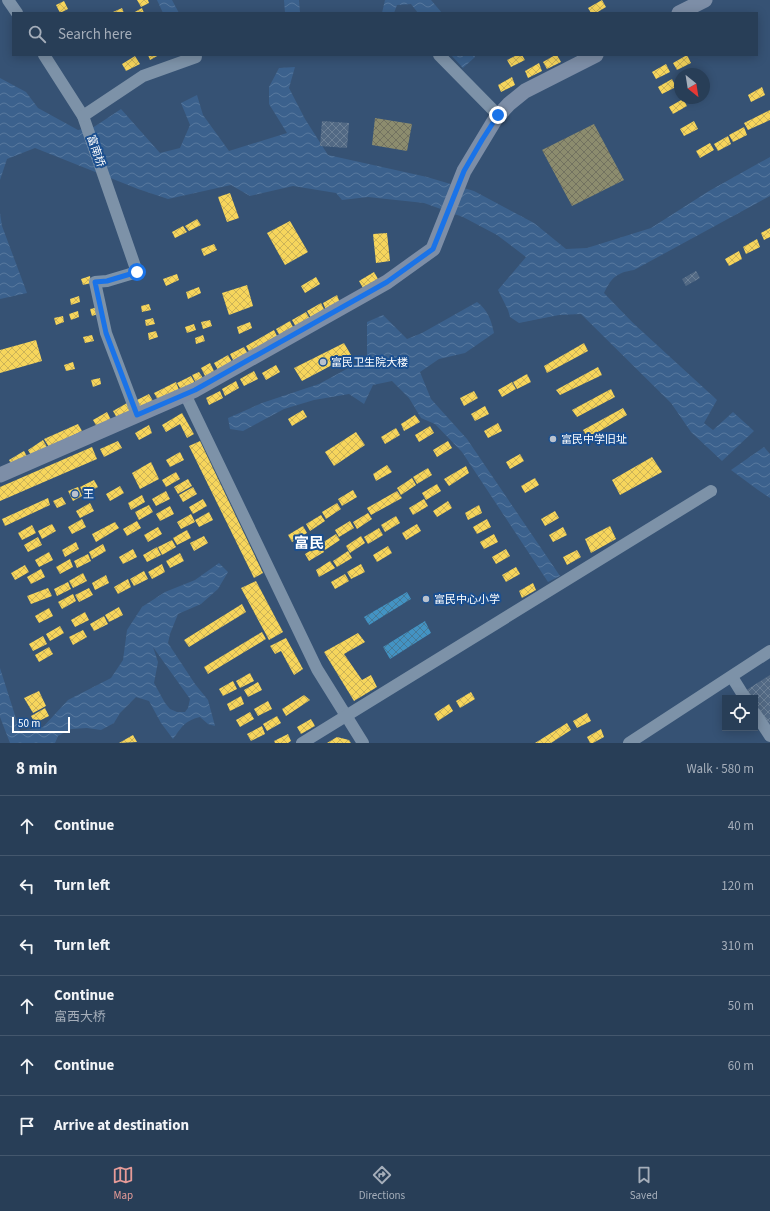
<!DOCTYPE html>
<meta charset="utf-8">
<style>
:root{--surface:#283e57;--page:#30455d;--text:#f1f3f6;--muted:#a5aeba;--line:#44576d;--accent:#e69b98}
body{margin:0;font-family:"Source Sans 3","Noto Sans SC",sans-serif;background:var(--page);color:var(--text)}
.controls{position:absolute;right:12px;bottom:12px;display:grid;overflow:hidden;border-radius:0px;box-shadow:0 2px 10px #0003}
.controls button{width:36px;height:36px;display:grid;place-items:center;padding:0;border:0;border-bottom:1px solid var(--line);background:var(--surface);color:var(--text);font:20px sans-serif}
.compass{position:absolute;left:674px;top:68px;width:36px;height:36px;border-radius:50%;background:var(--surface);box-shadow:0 2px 10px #0003;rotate:150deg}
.scale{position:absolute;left:12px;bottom:10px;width:58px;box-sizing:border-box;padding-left:4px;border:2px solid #fff;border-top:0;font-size:11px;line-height:14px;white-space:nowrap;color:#fff;-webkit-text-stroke:3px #1b4f8f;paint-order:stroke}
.stop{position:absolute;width:12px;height:12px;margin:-9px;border:3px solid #1a73e8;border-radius:50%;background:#fff}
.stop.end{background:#1a73e8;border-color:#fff;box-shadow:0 1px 4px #0008}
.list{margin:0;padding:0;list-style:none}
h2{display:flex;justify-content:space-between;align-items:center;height:52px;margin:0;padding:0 16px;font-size:17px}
h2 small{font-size:13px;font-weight:400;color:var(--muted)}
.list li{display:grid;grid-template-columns:26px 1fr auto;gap:12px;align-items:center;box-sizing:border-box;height:60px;padding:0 16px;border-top:1px solid var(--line)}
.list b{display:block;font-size:15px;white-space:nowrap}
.list p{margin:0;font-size:13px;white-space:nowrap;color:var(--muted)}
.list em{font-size:13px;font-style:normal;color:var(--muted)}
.icon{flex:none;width:22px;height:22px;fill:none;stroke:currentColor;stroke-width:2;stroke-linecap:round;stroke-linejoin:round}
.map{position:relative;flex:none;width:770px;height:743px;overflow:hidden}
.search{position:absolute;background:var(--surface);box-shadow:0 2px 10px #0003;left:12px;right:12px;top:12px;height:44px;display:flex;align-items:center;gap:10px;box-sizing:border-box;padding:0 14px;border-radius:0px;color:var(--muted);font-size:15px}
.sheet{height:412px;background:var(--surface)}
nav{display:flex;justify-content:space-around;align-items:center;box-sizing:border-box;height:56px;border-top:1px solid var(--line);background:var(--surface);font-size:11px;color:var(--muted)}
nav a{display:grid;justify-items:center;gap:2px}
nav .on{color:var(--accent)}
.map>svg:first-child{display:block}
</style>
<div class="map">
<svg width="770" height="743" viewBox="0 0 770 743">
<defs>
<pattern id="water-waves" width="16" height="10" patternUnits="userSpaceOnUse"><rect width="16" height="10" fill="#3b618d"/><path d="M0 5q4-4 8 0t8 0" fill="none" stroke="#58799e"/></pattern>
<pattern id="homes-cross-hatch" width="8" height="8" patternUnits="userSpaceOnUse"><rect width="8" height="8" fill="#f6d55c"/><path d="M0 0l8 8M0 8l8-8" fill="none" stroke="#ccb358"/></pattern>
<pattern id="schools-cross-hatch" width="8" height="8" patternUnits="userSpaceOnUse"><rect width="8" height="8" fill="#4393c3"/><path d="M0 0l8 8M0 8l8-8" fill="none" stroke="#467a99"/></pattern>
<pattern id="industry-cross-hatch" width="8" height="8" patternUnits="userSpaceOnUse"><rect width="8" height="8" fill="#8c8c6e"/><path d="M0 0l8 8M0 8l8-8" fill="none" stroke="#727260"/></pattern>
<pattern id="building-cross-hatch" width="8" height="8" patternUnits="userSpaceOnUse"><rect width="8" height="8" fill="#526984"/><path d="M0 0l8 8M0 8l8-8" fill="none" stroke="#6c8096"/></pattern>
</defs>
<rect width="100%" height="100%" fill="#365274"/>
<g fill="url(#water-waves)" fill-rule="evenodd">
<polygon points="157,0 172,0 179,13 163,13"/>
<polygon points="284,0 299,0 300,13 285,13"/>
<polygon points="385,0 431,0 442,13 418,13 411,4 397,5 394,13 382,13"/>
<polygon points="451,55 474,55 475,57 463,68"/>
<path d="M 295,67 L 289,88 L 305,119 L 328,155 L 427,177 L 474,191 L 534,223 L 566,249 L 587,248 L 651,228 L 709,191 L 770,157 L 770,196 L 634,270 C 616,273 612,277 604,293 L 633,323 L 717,400 L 704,423 L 713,430 L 733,412 L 754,431 L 722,461 L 691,432 L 671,403 L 581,314 L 559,315 L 519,323 L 510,317 L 508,310 L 498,290 L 526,257 L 497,235 L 463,217 L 424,203 L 368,197 L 342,200 L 336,193 L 293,186 L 250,196 L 231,185 L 168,199 L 138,189 L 35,148 L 7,159 L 0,180 L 0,78 L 26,92 L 38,108 L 78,130 L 94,127 L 121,109 L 160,153 L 180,148 L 190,125 L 181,103 L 197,95 L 203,115 L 229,151 L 287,133 L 269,104 L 269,87 L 279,68 Z"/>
<polygon points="0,213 2,226 27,293 0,299"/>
<path d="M 477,302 C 488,310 491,320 494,333 L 465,353 L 439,359 L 420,372 L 431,399 L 467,439 L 560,576 L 548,582 L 462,452 L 435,424 L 421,418 L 409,398 L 392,381 L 373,385 L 364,404 L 349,394 L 314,400 L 284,409 L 243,431 L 230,429 L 228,418 L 262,403 L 319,384 L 354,365 L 367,356 L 367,322 L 383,315 L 407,339 L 422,333 Z"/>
<polygon points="764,447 770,454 770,498 758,490 731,470"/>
<path d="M 219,563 L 228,572 L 218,589 L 201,604 L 178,614 L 170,634 L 168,643 L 195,684 L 208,700 L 215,726 L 208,724 L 200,717 C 184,721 182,727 173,739 L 161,723 L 149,701 L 136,697 L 120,713 L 114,723 L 101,730 L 87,728 L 71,729 L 58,736 L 55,743 L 10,743 L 0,717 L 0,668 L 20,731 L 43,727 L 68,700 L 111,678 L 123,660 L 127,630 L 142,607 L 165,592 L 195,580 ZM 153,647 L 190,699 L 188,708 L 185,712 L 177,712 L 170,709 L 165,703 L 154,683 L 158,662 Z"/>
</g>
<g fill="url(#homes-cross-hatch)">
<polygon points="137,0 148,0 149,3 141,7"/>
<polygon points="602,0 606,7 596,13 591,13 588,8"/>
<polygon points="64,1 68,9 60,13 56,5"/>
<polygon points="122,8 124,13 114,13 113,12"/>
<polygon points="142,8 144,13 133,13"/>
<polygon points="148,55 159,55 150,60"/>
<polygon points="517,55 522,55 525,60 511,67 507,60"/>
<polygon points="555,55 557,55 561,62 547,69 543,62"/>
<polygon points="687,55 691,63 677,70 673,63"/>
<polygon points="135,56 140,64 126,71 122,64"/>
<polygon points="539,63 542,71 528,78 525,71"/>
<polygon points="666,64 670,72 656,79 652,72"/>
<polygon points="512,77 515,85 501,92 498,85"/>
<polygon points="672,79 676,87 662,94 658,87"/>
<polygon points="762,87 765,95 751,102 748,95"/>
<polygon points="683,99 687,106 673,114 669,107"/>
<polygon points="770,110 770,120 748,130 744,123"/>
<polygon points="694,121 698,129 684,136 680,129"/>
<polygon points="744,127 747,135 733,142 729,135"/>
<polygon points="728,136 731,144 718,151 714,144"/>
<polygon points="710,143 714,150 700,158 696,151"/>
<polygon points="230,193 239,218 227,222 218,197"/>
<polygon points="197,219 201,225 189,231 185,226"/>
<polygon points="290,221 308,252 285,265 267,233"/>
<polygon points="183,226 187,232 175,238 172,232"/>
<polygon points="770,228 770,237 764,240 761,233"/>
<polygon points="387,233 390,261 376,263 373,234"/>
<polygon points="757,239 760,247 746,254 743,247"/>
<polygon points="214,244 217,250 204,256 201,249"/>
<polygon points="739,251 742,259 729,266 725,259"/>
<polygon points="374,272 378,279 363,288 359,281"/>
<polygon points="177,274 179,280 166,286 163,279"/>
<polygon points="90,276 91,283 83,285 81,279"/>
<polygon points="316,277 320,284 305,293 301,286"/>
<polygon points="247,285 253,306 229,315 222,293"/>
<polygon points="199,287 201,293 188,299 186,292"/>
<polygon points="337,295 340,303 326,310 323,303"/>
<polygon points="79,296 80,302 71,305 70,299"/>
<polygon points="321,303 325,311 311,318 307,311"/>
<polygon points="149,304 151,310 142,312 141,306"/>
<polygon points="99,307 101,313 92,316 90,309"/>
<polygon points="78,311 79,317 71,320 69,314"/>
<polygon points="306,312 310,319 296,327 292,320"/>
<polygon points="63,316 64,322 56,325 54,318"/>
<polygon points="153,318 155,324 146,326 145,320"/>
<polygon points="210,320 212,326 203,329 201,322"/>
<polygon points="290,321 294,329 280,336 276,329"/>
<polygon points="250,322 252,328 239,334 237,327"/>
<polygon points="194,324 196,330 187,333 185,327"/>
<polygon points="274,330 278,338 250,353 246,346"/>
<polygon points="156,331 158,337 149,340 148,333"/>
<polygon points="92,335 94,341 85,343 83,337"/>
<polygon points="203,335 205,341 196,344 195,338"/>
<polygon points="36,340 42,361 0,373 0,350"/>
<polygon points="344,343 351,355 302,381 294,368"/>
<polygon points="584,343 588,351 547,373 544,366"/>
<polygon points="244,347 248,354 234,362 230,354"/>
<polygon points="228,355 232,362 218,370 214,363"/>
<polygon points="73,362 75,369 66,371 64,365"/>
<polygon points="210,363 216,375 207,380 201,368"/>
<polygon points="276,365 280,372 266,380 262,373"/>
<polygon points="598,367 602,375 560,395 556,390"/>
<polygon points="254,371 258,379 244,386 240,379"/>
<polygon points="199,372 203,378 196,383 192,375"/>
<polygon points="527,374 531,382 517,389 513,382"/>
<polygon points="191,376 195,383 181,390 177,383"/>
<polygon points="100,378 101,384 93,387 91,380"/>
<polygon points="236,381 239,388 225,396 222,389"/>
<polygon points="176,382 179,390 158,400 154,393"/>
<polygon points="512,382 516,389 502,397 498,390"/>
<polygon points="611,389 615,397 577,417 572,410"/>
<polygon points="220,391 223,398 209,405 206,398"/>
<polygon points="474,391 478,398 464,406 460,398"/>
<polygon points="149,394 153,401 139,409 135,401"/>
<polygon points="127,403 131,411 117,418 113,411"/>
<polygon points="485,406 489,414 475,421 471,414"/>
<polygon points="623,408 627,415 588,438 583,430"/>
<polygon points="303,410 307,417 292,426 288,419"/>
<polygon points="107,412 111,420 97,427 93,420"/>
<polygon points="182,413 194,434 187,438 180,424 166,432 162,425"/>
<polygon points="415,415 420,422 404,431 401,424"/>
<polygon points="498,423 502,431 488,438 484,431"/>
<polygon points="78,424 82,431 49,447 44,439"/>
<polygon points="149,425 152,433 139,440 135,433"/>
<polygon points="430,426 434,433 419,442 415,435"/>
<polygon points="396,428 400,435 385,444 381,437"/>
<polygon points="356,432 365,445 334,466 325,452"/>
<polygon points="43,440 47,447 32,457 28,450"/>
<polygon points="118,441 122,448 104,457 100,449"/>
<polygon points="200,441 263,573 254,578 189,446"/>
<polygon points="448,441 452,448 437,457 433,450"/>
<polygon points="92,447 97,459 0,501 0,487"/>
<polygon points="24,451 28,458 13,467 9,460"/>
<polygon points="180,452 184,460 170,467 166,460"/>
<polygon points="520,454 524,461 510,469 506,462"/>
<polygon points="652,457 662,472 620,495 612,480"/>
<polygon points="151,462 159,479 140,489 132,473"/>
<polygon points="387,465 392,472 376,481 373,474"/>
<polygon points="466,466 469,473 449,486 444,479"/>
<polygon points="428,468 432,475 417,484 413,477"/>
<polygon points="176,472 180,479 166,487 162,480"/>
<polygon points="412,478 416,485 401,495 397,488"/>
<polygon points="535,478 539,485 525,493 521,486"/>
<polygon points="188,479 192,486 178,494 174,487"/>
<polygon points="94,480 98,487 84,495 80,487"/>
<polygon points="437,484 441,491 426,500 422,493"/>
<polygon points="120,486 124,493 110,501 106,494"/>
<polygon points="78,487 82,496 73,501 68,491"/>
<polygon points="193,487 197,494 183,502 179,495"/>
<polygon points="353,490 357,497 342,506 338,499"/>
<polygon points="166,491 170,499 156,506 152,499"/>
<polygon points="397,491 402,498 371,515 367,508"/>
<polygon points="142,495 145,502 131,510 128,503"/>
<polygon points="62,497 66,504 57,508 53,501"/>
<polygon points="48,498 50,505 5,526 2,519"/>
<polygon points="203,499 207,506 193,514 189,507"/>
<polygon points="424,499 428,506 413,515 409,508"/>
<polygon points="448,501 452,508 437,517 433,511"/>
<polygon points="90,503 94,511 80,518 76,511"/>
<polygon points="337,503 341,509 326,519 322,512"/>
<polygon points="149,505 153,512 139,520 135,512"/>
<polygon points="479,505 482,513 468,520 465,513"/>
<polygon points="170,506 174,514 160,521 156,514"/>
<polygon points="555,511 559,518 545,526 541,519"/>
<polygon points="209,512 213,520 199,527 195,520"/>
<polygon points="368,513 372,519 357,529 353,522"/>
<polygon points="191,514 195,522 181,529 177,522"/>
<polygon points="321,515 325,521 310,531 306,524"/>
<polygon points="396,516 400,523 385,532 381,525"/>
<polygon points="82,519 86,527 72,534 68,527"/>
<polygon points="487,519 491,527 477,534 473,527"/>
<polygon points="137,521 141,528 127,536 123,529"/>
<polygon points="350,521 354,528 339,537 335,530"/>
<polygon points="115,522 119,528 96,542 92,534"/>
<polygon points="52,524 56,531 42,539 38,531"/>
<polygon points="417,524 421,531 406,540 402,533"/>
<polygon points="32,525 36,533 22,540 18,533"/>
<polygon points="303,526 307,533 292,542 288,535"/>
<polygon points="610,526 616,539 591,553 585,539"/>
<polygon points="158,527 162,534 148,542 144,535"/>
<polygon points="563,527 567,535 553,542 549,535"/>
<polygon points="379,528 383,535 368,544 364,537"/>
<polygon points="187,530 191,538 177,545 173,538"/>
<polygon points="336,534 340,540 325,550 322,543"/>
<polygon points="494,534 498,542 484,549 480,542"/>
<polygon points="204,536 208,543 194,551 190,543"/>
<polygon points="361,536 365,543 350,553 346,546"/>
<polygon points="38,537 42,545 28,552 24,545"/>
<polygon points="172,540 176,547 162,555 158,547"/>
<polygon points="76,542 79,549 65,557 62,550"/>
<polygon points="103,544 106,551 92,559 89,552"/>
<polygon points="320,545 324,552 309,561 305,554"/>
<polygon points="388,546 392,553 377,562 373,555"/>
<polygon points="157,547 161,555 147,562 143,555"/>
<polygon points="133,549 137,557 123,564 119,557"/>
<polygon points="506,549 510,556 496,564 492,557"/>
<polygon points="577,550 581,557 567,565 563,557"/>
<polygon points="348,551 352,558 337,567 333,561"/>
<polygon points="49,552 53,560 39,567 35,560"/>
<polygon points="180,553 184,561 170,568 166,561"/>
<polygon points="88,554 91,561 77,568 74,561"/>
<polygon points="70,559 73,567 60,574 56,567"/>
<polygon points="330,561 335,568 319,577 316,570"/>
<polygon points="162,564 165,572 152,579 148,572"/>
<polygon points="361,564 365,572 351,579 347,572"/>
<polygon points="25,565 29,572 15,580 11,573"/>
<polygon points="516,567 520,574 506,582 502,575"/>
<polygon points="41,569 45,577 31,584 27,577"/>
<polygon points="144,571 148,579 134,586 130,579"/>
<polygon points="83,573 87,581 73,588 69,581"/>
<polygon points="345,574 349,581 335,589 331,582"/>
<polygon points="106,575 109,583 95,590 92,583"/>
<polygon points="128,579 131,587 118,594 114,587"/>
<polygon points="256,581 283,632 269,640 241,588"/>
<polygon points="68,582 71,589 57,596 54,589"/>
<polygon points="533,583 536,590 522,598 519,591"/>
<polygon points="48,588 52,596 31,604 27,596"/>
<polygon points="89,588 93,595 79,602 75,595"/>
<polygon points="73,594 76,601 62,609 58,602"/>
<polygon points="242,604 246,612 189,647 184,640"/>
<polygon points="119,607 123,615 109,622 105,615"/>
<polygon points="49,608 53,616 39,623 35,616"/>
<polygon points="85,612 89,620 75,627 71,620"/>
<polygon points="104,616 108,624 94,631 90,624"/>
<polygon points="60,626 64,633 50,641 46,634"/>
<polygon points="83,630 87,637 73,645 69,637"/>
<polygon points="262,632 266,639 208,674 204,667"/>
<polygon points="358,633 365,642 344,654 362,680 371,675 377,687 354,701 324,652"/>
<polygon points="43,636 47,644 33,651 29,644"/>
<polygon points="286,638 303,669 294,675 281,651 275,654 270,646"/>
<polygon points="49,647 53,654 39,662 35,655"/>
<polygon points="250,673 254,681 240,688 236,681"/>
<polygon points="233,681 237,689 223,696 219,689"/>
<polygon points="258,682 262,690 248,697 244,690"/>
<polygon points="39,691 46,706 33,713 24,698"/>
<polygon points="471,692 475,699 460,708 456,701"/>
<polygon points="304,695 310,700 286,716 282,709"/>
<polygon points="241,696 244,704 230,711 227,704"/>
<polygon points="268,701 272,709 258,716 254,709"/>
<polygon points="449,704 453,711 438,721 434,714"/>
<polygon points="45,708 49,716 35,723 31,716"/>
<polygon points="250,712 254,719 240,727 236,720"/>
<polygon points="587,713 591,721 577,728 573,721"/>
<polygon points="277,716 281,723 267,731 263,724"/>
<polygon points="311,719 315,726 301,734 297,727"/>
<polygon points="567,723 571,730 551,743 535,743"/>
<polygon points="262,726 265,734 251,741 247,734"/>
<polygon points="601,729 604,737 593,743 590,743 587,737"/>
<polygon points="288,734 291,741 288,743 275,743 274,741"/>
<polygon points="133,735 137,742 119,743"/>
<polygon points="337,737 349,740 351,743 327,743"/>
</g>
<g fill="url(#schools-cross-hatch)">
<polygon points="407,592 411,599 369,625 364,617"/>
<polygon points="425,621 431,633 390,659 383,647"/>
</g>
<g fill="url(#industry-cross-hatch)">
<polygon points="375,118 412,124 407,151 372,145"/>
<polygon points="594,124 624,180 572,206 542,150"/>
</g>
<g fill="url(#building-cross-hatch)">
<polygon points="322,121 349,123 347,148 320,146"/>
<polygon points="696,271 700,278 686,286 682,279"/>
<polygon points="770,675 770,732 755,708 755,698 749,698 745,691"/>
</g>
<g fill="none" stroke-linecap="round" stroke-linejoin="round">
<g stroke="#7d92a8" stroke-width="12">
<polyline points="8,0 17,13"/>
<polyline points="44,55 83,116 137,272 107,281 95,282 106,333 137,415"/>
<polyline points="439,55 498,115"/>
<polyline points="83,116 143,76 196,57"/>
<polyline points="185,394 317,669 363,743"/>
<polyline points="732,677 745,698"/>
<polyline points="755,713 770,736"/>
<polyline points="302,743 711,491"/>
<polyline points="629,743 770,651"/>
</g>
<g stroke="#7d8ea7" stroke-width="15">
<polyline points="679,13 705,0"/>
<polyline points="0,475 195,390 387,282 433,249 464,171 496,118 509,104 525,91 596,55"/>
</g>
</g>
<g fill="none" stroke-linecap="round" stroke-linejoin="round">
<polyline stroke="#1a73e8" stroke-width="5" points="137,272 107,281 95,282 106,333 137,415 195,390 387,282 433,249 464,171 482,140 498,115"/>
</g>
<g fill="#b9c2ce" stroke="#1b4f8f" stroke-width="1.5">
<circle cx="323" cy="362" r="4"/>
<circle cx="553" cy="439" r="4"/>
<circle cx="75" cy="494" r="4"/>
<circle cx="426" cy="599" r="4"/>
</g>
<g text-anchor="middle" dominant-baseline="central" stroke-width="4" stroke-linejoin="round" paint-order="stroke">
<g font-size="11" fill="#fff" stroke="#1b4f8f">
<text transform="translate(96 151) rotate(71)">富南桥</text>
</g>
<g font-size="11" fill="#fff" stroke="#1b4f8f" text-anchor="start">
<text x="331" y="362">富民卫生院大楼</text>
<text x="561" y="439">富民中学旧址</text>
<text x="83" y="494">王</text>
<text x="434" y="599">富民中心小学</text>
</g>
<g font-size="15" font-weight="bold" fill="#fff" stroke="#1b4f8f">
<text x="309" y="543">富民</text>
</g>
</g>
</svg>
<div class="controls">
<button><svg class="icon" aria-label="locate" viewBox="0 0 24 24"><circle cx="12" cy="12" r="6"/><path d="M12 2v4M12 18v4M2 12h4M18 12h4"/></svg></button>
</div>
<svg class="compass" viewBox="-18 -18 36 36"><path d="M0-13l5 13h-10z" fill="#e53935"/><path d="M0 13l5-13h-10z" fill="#a5aeba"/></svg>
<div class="scale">50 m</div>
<div class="stop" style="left:137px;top:272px"></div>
<div class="stop end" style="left:498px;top:115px"></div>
<div class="search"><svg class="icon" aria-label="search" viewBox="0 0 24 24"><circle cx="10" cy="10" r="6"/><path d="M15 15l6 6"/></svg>Search here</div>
</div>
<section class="sheet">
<h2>8 min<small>Walk · 580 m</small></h2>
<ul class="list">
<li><svg class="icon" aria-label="ahead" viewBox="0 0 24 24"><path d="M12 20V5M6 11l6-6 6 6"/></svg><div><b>Continue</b></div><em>40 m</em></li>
<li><svg class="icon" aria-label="left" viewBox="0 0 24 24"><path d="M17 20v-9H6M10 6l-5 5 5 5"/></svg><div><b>Turn left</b></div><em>120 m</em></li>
<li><svg class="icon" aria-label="left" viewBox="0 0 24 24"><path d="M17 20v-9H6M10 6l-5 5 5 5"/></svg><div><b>Turn left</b></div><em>310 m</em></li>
<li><svg class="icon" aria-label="ahead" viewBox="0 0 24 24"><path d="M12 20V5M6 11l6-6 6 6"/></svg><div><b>Continue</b><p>富西大桥</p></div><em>50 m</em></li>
<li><svg class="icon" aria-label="ahead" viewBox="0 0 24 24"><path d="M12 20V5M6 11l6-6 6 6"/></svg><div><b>Continue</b></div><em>60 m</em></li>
<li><svg class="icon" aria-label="arrive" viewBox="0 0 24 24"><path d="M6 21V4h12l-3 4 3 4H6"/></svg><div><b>Arrive at destination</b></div></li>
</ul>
</section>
<nav>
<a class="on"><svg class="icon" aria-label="map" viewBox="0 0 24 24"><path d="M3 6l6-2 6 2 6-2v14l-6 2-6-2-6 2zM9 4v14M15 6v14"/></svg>Map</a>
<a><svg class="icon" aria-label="directions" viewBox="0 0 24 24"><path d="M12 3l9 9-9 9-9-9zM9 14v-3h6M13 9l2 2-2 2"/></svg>Directions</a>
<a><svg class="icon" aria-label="saved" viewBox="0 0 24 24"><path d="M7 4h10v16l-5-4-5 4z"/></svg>Saved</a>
</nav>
